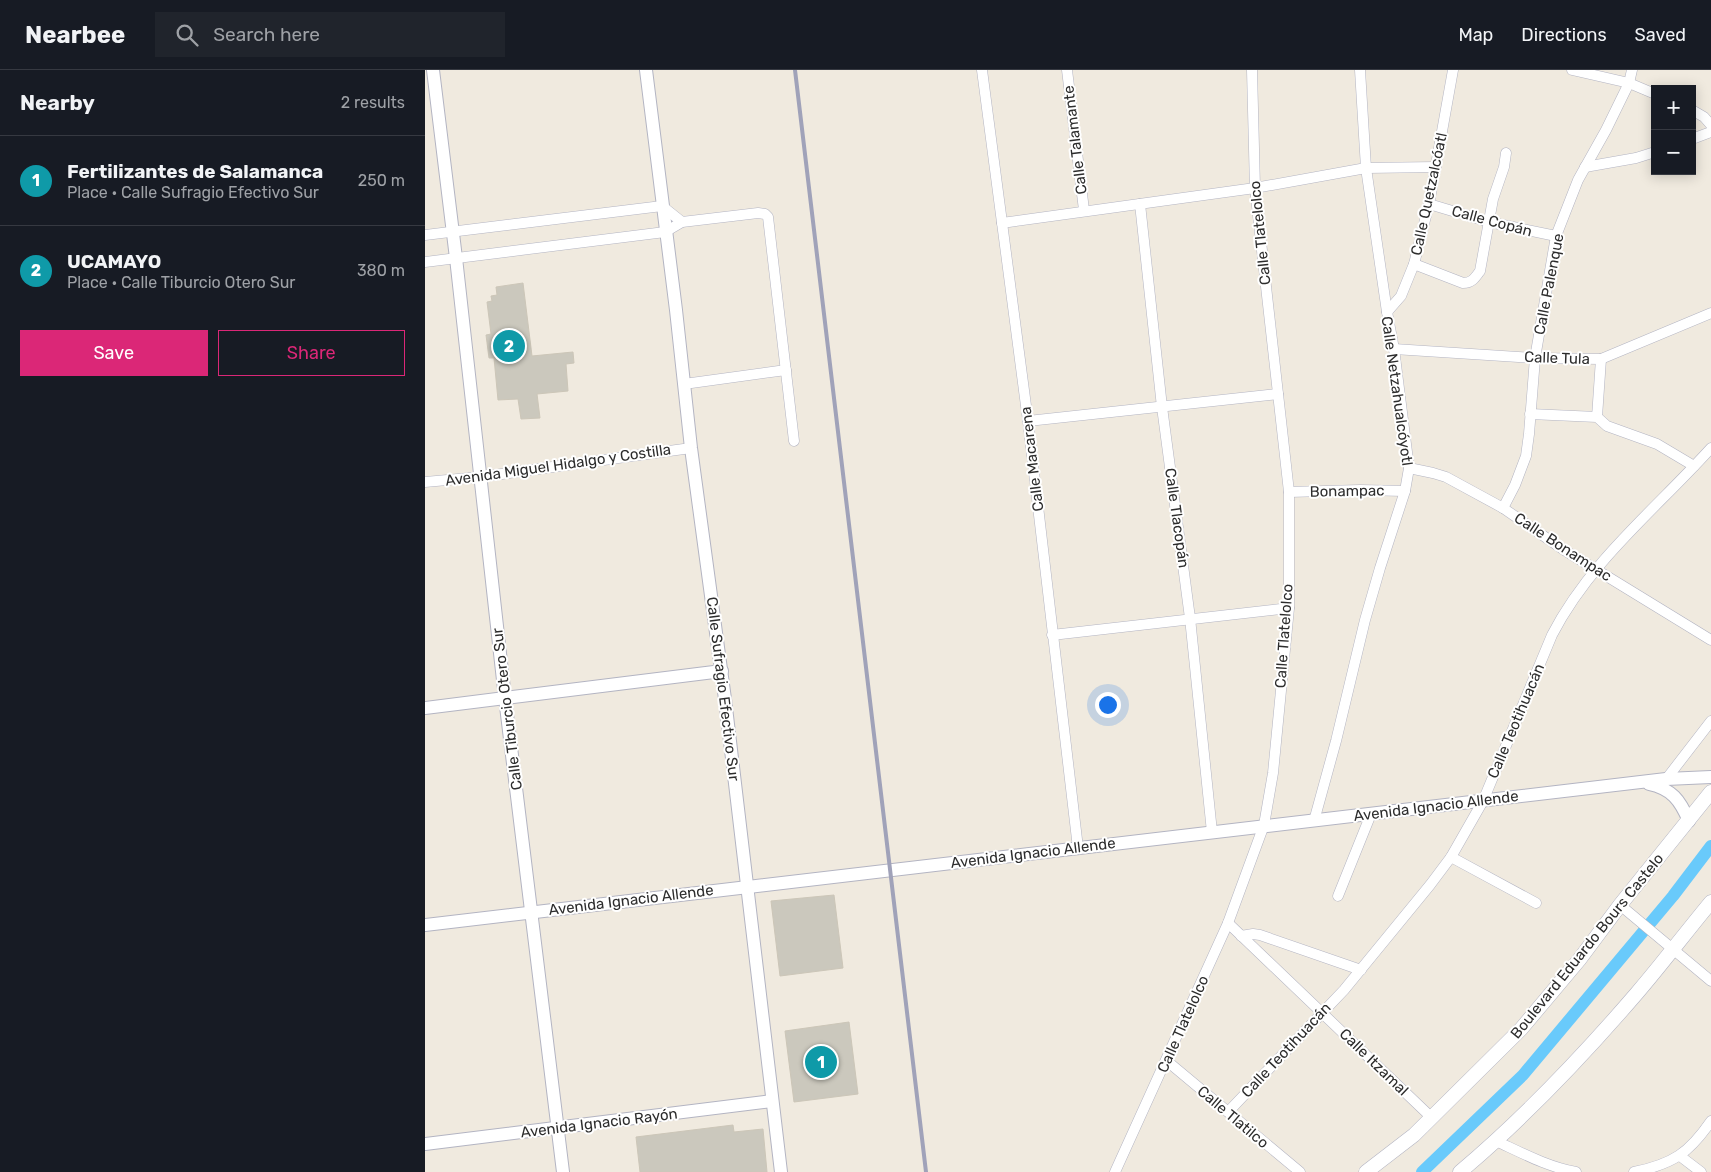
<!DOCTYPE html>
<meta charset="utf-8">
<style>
:root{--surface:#171b24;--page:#20242c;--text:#f1f3f6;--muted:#9ea1a6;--line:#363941;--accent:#db2777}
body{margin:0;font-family:Rubik,sans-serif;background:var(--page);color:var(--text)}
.controls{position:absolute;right:15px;top:15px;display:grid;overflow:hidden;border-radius:0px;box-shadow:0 2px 12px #0003}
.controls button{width:45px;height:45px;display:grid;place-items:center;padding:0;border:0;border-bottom:1px solid var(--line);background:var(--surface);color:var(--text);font:25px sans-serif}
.you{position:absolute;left:682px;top:634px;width:18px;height:18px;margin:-12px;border:4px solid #fff;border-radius:50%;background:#1a73e8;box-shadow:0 0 0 8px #1a73e833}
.badge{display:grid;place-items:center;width:32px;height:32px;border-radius:50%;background:var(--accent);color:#fff;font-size:16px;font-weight:700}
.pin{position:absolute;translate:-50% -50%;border:2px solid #fff;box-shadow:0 1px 5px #0006}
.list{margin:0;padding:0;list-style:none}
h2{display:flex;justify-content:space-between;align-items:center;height:65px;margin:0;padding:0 20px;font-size:21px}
h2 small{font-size:16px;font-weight:400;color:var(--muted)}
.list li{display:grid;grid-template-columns:32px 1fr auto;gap:15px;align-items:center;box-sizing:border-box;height:90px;padding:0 20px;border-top:1px solid var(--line)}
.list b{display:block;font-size:19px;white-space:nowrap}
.list p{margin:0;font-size:16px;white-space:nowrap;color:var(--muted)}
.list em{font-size:16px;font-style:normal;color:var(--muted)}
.actions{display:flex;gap:10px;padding:15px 20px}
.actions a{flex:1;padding:11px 0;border:1px solid var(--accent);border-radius:0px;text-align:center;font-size:18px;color:var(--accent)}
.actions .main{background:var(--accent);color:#fff}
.icon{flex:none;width:28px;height:28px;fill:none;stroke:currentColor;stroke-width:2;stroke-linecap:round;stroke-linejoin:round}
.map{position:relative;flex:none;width:1286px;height:1102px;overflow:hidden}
header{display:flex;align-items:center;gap:30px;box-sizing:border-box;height:70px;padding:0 25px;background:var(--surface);border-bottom:1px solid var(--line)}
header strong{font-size:24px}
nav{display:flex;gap:28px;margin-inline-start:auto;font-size:18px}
.search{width:350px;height:45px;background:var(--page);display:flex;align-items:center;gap:12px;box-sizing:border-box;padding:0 18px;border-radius:0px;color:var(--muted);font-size:19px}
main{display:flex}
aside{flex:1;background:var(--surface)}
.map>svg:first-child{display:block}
</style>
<header>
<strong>Nearbee</strong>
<div class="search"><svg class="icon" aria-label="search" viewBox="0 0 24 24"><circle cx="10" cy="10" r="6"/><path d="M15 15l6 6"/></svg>Search here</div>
<nav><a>Map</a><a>Directions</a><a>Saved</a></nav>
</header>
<main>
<aside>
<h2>Nearby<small>2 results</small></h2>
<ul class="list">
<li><span class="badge" style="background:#0f9aa8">1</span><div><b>Fertilizantes de Salamanca</b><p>Place · Calle Sufragio Efectivo Sur</p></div><em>250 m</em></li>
<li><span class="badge" style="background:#0f9aa8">2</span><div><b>UCAMAYO</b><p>Place · Calle Tiburcio Otero Sur</p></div><em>380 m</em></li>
</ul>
<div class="actions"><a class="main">Save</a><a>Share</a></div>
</aside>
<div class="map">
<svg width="1286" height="1102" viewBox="0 0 1286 1102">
<rect width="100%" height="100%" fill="#f0eadf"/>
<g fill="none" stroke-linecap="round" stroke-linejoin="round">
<polyline stroke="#69cafb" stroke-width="12" points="997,1102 1098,1005 1248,826 1286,776"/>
</g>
<g fill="#cbc8bd" stroke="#ccc6b8">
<polygon points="98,213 107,286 148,282 149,293 141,294 143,321 112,324 115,348 96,349 93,329 73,330 69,288 64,288 61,265 66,264 62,232 67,231 66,226 72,225 71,217"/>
<polygon points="409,825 418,898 355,906 346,831"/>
<polygon points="424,952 433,1024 369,1032 360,961"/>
<polygon points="308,1055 309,1062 338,1059 342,1102 215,1102 211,1067"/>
</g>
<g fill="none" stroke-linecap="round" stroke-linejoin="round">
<g stroke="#b3b4c2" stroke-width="11">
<g id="minor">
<polyline points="557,0 603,351 653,778"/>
<polyline points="642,0 659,140"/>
<polyline points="1147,0 1204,13 1230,24"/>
<polyline points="1267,40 1279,47 1286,55"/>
<polyline points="1267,69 1286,62"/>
<polyline points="1160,97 1211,88 1230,82"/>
<polyline points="715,134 737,337 765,548 787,762"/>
<polyline points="1004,134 1064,152 1131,166"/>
<polyline points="577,153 830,118 941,98 1011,97"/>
<polyline points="0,165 237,136 257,152"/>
<polyline points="0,192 240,162 257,152 333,143 340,144 343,147 369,371"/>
<path d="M 989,194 L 1038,213 C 1047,213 1050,208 1055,201 L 1068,129 L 1079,97 L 1081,83"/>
<polyline points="962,242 976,226 989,194 1004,134 1028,0"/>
<polyline points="969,279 1110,288 1176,289 1286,243"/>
<polyline points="259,314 361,300"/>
<polyline points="1105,344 1172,347 1182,356 1232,374 1269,396"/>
<polyline points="1172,347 1176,289"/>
<polyline points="603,351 853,324"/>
<polyline points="984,398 1008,403 1021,407 1078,438 1139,480 1286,570"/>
<polyline points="0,412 55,407 266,378"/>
<polyline points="864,422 935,420 980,421"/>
<polyline points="1078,438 1090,415 1101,386 1104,364 1110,288 1131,166 1153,110 1181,60 1204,13 1207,0"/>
<polyline points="627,565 864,538"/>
<polyline points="1239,712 1286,651"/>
<polyline points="889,751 911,671 940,550 955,498 980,421 984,398 969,279 962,242 941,98 935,0"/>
<polyline points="1026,787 1111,833"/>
<polyline points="913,826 946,744"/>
<polyline points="1195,835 1286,911"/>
<polyline points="803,853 1007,1048"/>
<polyline points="816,866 828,864 835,865 936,900"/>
<polyline points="742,991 875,1102"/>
<path d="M 803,1042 L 919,920 L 1005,815 L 1026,787 L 1058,731 L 1127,565 C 1165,491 1231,439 1286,378"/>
<path d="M 1071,1071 C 1097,1083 1123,1097 1151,1102"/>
<polyline points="1255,1086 1276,1102"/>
<polyline points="690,1102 803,853 839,755 848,703 864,538 864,422 830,118 827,0"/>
<path d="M 1209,1102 C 1248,1094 1264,1083 1286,1051"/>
</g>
</g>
<g stroke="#b3b4c2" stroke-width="14">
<g id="tertiary">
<polyline points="8,0 31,188 80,628 138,1102"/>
<polyline points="221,0 251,240 266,378 300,629 356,1102"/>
<polyline points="0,638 297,601"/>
<path d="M 1224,714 C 1247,719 1255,730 1264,751"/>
<polyline points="0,855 1241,709 1286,707"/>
<polyline points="0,1074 347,1031"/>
</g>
</g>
<g stroke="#b3b4c2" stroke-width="15">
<g id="secondary">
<polyline points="941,1102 989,1065 1096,959 1154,890 1195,835 1286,722"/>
<path d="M 1035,1102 C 1099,1048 1157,987 1212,923 C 1237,894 1261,862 1286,832"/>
</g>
</g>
<use href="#minor" stroke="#fff" stroke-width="10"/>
<use href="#tertiary" stroke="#fff" stroke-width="12"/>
<use href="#secondary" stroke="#fff" stroke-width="14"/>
<polyline stroke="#a0a2b9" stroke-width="4" points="370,0 501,1102"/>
</g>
<g text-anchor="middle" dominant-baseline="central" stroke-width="4" stroke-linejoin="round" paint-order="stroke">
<g font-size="15" fill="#2d2d2d" stroke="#fff">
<text transform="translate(650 70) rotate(-97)">Calle Talamante</text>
<text transform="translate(1004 124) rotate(-78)">Calle Quetzalcóatl</text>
<text transform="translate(1067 151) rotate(15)">Calle Copán</text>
<text transform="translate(835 163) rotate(-96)">Calle Tlatelolco</text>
<text transform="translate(1124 214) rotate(-79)">Calle Palenque</text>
<text transform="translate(1132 288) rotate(2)">Calle Tula</text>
<text transform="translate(972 321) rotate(82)">Calle Netzahualcóyotl</text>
<text transform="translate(607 389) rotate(-97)">Calle Macarena</text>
<text transform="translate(133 395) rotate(-8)">Avenida Miguel Hidalgo y Costilla</text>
<text transform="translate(922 421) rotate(-1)">Bonampac</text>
<text transform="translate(752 448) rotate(82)">Calle Tlacopán</text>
<text transform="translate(1138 477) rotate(33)">Calle Bonampac</text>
<text transform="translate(859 566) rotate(-86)">Calle Tlatelolco</text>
<text transform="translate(298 619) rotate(83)">Calle Sufragio Efectivo Sur</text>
<text transform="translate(82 639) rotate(-97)">Calle Tiburcio Otero Sur</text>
<text transform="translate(1091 651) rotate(-67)">Calle Teotihuacán</text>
<text transform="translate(1011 736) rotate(-7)">Avenida Ignacio Allende</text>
<text transform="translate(608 783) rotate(-7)">Avenida Ignacio Allende</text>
<text transform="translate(206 830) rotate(-7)">Avenida Ignacio Allende</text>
<text transform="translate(1162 876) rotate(-51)">Boulevard Eduardo Bours Castelo</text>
<text transform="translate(758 954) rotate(-66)">Calle Tlatelolco</text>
<text transform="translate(861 980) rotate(-47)">Calle Teotihuacán</text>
<text transform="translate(949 992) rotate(44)">Calle Itzamal</text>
<text transform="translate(808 1047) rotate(40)">Calle Tlatilco</text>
<text transform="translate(174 1053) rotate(-7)">Avenida Ignacio Rayón</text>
</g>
</g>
</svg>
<div class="controls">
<button>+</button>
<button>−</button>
</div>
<div class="you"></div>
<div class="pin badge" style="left:396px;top:992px;background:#0f9aa8">1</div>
<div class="pin badge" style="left:84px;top:276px;background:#0f9aa8">2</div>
</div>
</main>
